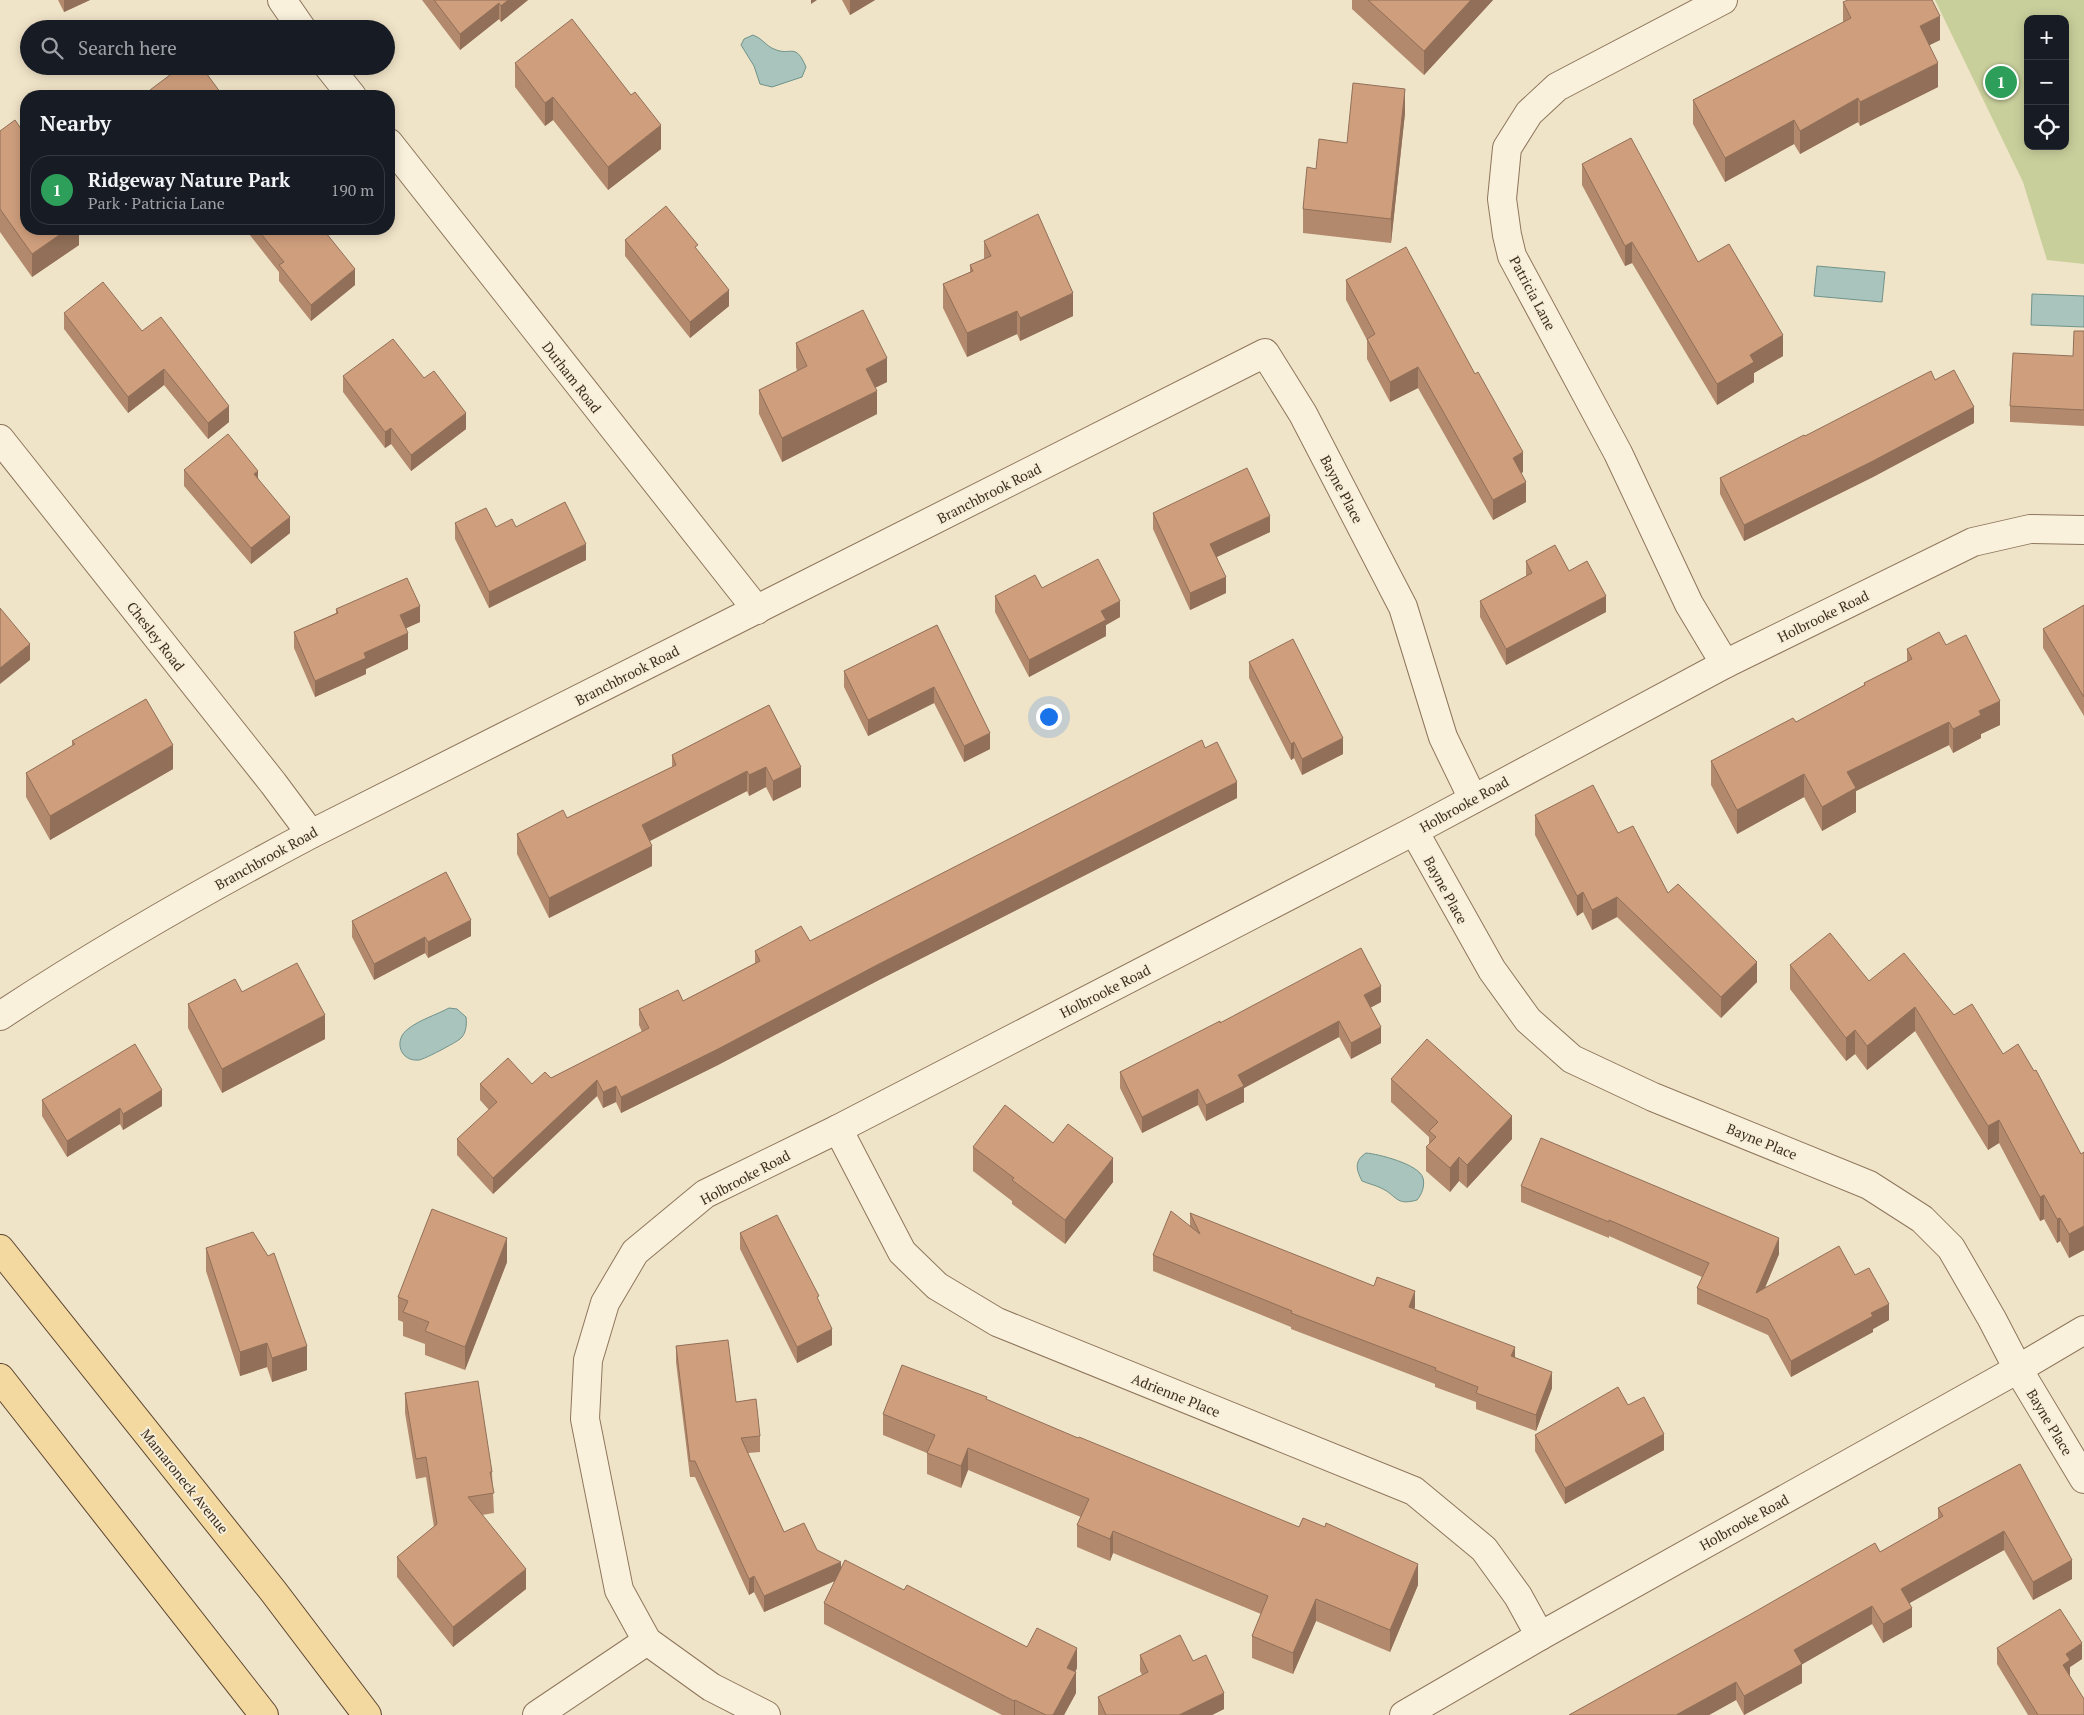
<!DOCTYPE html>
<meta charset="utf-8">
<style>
:root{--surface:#171b24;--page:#242831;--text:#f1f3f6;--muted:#9ea1a6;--line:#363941;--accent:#cc999b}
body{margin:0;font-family:"PT Serif",serif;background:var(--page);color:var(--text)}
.controls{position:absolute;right:15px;top:15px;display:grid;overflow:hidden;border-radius:10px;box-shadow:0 2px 12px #0003}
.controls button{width:45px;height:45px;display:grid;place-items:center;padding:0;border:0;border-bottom:1px solid var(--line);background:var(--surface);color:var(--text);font:25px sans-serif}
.you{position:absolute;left:1048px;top:716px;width:18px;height:18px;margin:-12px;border:4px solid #fff;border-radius:50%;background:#1a73e8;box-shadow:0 0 0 8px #1a73e833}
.badge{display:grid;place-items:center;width:32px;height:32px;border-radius:50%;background:var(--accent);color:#fff;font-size:16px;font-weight:700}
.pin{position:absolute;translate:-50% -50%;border:2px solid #fff;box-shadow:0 1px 5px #0006}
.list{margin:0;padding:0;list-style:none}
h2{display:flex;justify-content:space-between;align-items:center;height:65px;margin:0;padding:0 20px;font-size:21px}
h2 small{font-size:16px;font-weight:400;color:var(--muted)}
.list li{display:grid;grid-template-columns:32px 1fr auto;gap:15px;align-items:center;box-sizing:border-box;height:70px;margin:0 10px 10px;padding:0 10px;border:1px solid var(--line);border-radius:20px}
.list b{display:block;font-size:19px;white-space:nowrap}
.list p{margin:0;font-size:16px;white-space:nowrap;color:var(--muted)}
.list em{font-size:16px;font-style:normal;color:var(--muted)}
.icon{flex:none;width:28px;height:28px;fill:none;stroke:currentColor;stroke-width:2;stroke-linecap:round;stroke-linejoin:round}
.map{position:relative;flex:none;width:2084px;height:1715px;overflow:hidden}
.search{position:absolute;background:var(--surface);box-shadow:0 2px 12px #0003;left:20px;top:20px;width:375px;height:55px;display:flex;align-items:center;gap:12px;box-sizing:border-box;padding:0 18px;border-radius:28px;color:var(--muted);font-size:19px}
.panel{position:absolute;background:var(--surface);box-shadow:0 2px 12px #0003;left:20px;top:90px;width:375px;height:145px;border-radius:20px}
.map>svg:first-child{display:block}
</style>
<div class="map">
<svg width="2084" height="1715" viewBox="0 0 2084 1715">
<rect width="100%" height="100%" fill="#f0e4c8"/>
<path fill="#c9cf9b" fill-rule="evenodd" d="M 1935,0 L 2084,0 L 2084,264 L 2047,260 L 2023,182 ZM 2028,19 L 2065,19 L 2065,146 L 2028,146 Z"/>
<g fill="#a9c4bc" stroke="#6f938a">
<path d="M 753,35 C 762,38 766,46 774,49 C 791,57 795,41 806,67 L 802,77 L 772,87 L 760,84 L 754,66 L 741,45 L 744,39 Z"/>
<polygon points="1817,266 1885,272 1882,302 1814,296"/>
<polygon points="2032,294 2084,296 2084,327 2031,325"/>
<path d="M 449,1008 L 457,1009 L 466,1017 C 467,1025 466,1034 460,1039 C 455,1043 425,1059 419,1060 C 400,1062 393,1040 408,1029 C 419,1020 436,1015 449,1008 Z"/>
<path d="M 1366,1153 C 1378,1154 1419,1164 1423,1178 C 1425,1186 1422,1194 1417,1200 C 1395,1206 1398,1196 1381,1188 C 1375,1185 1369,1184 1362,1181 C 1356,1169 1354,1161 1366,1153 Z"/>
</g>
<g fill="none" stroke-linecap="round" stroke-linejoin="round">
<g stroke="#8d765c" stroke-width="30">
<g id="minor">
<polyline points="282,0 302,29"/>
<polyline points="1723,0 1557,87 1529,113 1507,148 1502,199 1507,235 1512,256 1618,453 1689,604 1725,664"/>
<polyline points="328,66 352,96"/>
<polyline points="389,143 757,610"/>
<polyline points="0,439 273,783 311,834"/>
<polyline points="1414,831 1492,970 1528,1020 1572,1059 1653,1097 1869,1185 1922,1219 1951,1248 1992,1319 2018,1369 2084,1479"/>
<path d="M 0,1016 C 100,950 205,890 311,834 L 1265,353 L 1303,414 L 1403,607 L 1443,737 L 1473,799"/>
<polyline points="838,1129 902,1252 937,1286 997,1322 1414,1491 1484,1549 1518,1596 1540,1636"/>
<polyline points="537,1715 647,1641"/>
<polyline points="766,1715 711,1687 647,1641 619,1590 585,1419 588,1360 605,1303 635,1252 705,1194 838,1129 1414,831 1725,664 1973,542 2030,529 2084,530"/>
<polyline points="1404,1715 1540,1636 2018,1369 2084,1330"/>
</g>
</g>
<g stroke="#5b4430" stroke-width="30">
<g id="major">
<polyline points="0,1249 273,1591 367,1715"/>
<polyline points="0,1378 264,1715"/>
</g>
</g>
<use href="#minor" stroke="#faf1dc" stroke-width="28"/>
<use href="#major" stroke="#f3d9a0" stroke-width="28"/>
</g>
<g fill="#b2896c">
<polygon points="58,0 90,0 64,12"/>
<polygon points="422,0 528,0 501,22 499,19 460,50"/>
<polygon points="842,0 875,0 850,15"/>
<polygon points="1352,0 1493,0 1424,75 1352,9"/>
<polygon points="1843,2 1940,40 1929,45 1938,87 1860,126 1858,122 1800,154 1794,144 1725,182 1693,124 1693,100 1843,22"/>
<polygon points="515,63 661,149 608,190 553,120 545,126 515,87"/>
<polygon points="150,90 223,96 150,96"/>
<polygon points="1405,113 1391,243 1303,233 1303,209 1316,169 1347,143"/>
<polygon points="0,131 26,229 79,229 79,245 32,277 0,232"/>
<polygon points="1582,164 1698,262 1783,356 1754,373 1754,382 1717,405 1632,263 1625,266 1582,185"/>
<polygon points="249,229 326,229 328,236 355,285 311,321 279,281 279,272 249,234"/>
<polygon points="625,240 698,251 729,306 690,338 625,256"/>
<polygon points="984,241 1073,316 1020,341 1017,334 967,357 943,308 943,284 970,272 970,265 984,259"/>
<polygon points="1346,280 1523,472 1521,473 1526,502 1493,520 1418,388 1390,402 1367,359 1367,340 1346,300"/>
<polygon points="64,313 142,331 229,422 208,439 164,385 128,413 64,329"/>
<polygon points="2084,331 2084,426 2010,422 2010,406 2073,356"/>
<polygon points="796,343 887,382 875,388 877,414 782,462 759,414 759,390 797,371 796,367"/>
<polygon points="343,376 424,378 466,429 411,471 391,444 385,448 343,392"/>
<polygon points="1935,380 1974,423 1873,477 1744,541 1720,494 1720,478 1805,436"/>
<polygon points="184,470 258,478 290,533 251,564 184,486"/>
<polygon points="1153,513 1270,532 1217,557 1226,593 1190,610 1153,529"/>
<polygon points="455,523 496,527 516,527 586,560 489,608 455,539"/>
<polygon points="1526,561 1606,612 1506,665 1480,617 1480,601 1526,576"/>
<polygon points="1042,588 1120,617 1106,625 1106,636 1029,677 995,612 995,596"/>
<polygon points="2084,605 2084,716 2043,648 2043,629"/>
<polygon points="336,609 420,622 406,628 408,649 366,669 366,674 315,697 294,648 294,632 336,613"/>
<polygon points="937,625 990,749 964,762 934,703 868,736 844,687 844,671"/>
<polygon points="1946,645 2000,725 1981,734 1981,738 1953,753 1949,745 1856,791 1856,812 1822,831 1804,797 1737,834 1711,785 1711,761 1796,722 1864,685 1864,683 1907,661 1907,649"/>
<polygon points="1249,662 1343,754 1302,775 1294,758 1291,760 1249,678"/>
<polygon points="769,705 801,787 773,801 766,787 749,796 747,791 650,841 652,866 549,918 517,854 517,834 567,818 672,767 672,755"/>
<polygon points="72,741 173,769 50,840 26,797 26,773 72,746"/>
<polygon points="1205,748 1237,798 877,981 718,1065 621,1113 616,1102 603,1108 597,1096 493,1194 457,1155 457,1139 489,1110 480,1100 480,1084 532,1084 551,1078 642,1032 639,1025 639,1009 683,1001 755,963 755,951 810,941"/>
<polygon points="1535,815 1618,833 1668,893 1757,982 1721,1018 1617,917 1592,930 1583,912 1577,916 1535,835"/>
<polygon points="352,921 471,936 428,958 425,953 374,980 352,937"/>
<polygon points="1790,965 1869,981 1954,1015 2003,1054 2081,1154 2084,1152 2084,1250 2069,1258 2060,1241 2057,1243 2044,1219 2040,1221 1999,1143 1988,1150 1915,1031 1867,1070 1855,1054 1846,1061 1790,989"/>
<polygon points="242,992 325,1039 222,1093 188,1028 188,1004"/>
<polygon points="1381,1002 1370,1008 1381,1043 1351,1059 1339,1037 1244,1088 1244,1102 1206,1121 1198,1105 1142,1133 1120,1088 1120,1072 1220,1023"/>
<polygon points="1391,1079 1512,1139 1467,1188 1459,1181 1450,1192 1426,1171 1426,1147 1429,1144 1429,1137 1391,1102"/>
<polygon points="42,1100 162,1106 123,1130 120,1124 67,1157 42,1116"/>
<polygon points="1053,1143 1113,1182 1065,1244 1012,1204 1012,1201 973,1171 973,1147"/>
<polygon points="1521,1186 1779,1254 1765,1288 1855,1275 1889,1320 1873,1329 1873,1332 1791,1377 1768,1335 1697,1304 1697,1288 1702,1277 1609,1236 1609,1238 1521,1202"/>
<polygon points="1190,1213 1415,1307 1414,1309 1515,1357 1552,1388 1536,1431 1476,1409 1476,1402 1435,1387 1435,1384 1291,1329 1291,1327 1153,1271 1153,1255 1190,1226"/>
<polygon points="740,1233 819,1303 832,1345 797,1363 740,1249"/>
<polygon points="206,1248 307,1370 272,1382 267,1367 240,1376 206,1271"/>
<polygon points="507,1262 465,1370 425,1355 425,1344 403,1336 403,1322 398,1320 398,1297"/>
<polygon points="676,1346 736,1402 760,1436 760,1452 748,1453 784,1532 817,1550 841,1569 904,1590 1027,1647 1077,1668 1075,1672 1076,1693 1064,1715 1002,1715 824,1624 824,1603 835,1581 764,1612 754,1592 749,1595 695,1477 690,1477 676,1362"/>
<polygon points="405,1393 492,1472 494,1513 482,1515 526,1589 453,1647 397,1577 397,1557 434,1527 426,1477 416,1479 405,1413"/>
<polygon points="987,1400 1418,1585 1390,1652 1316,1621 1293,1674 1252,1658 1252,1636 1261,1614 1113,1553 1110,1561 1077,1547 1077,1525 1081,1517 968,1470 961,1488 927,1474 927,1453 883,1435 883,1414"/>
<polygon points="1628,1405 1664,1450 1565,1504 1535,1451 1535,1435"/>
<polygon points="2020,1464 2072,1579 2033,1600 2004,1550 1909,1603 1912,1627 1883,1643 1872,1624 1802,1664 1802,1683 1744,1715 1736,1700 1709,1715 1569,1715 1880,1552 1938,1519 1938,1508"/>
<polygon points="1997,1648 2082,1659 2070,1667 2070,1676 2084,1715 2028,1715 1997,1664"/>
<polygon points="1140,1655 1193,1661 1224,1709 1212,1715 1098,1715 1098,1697 1142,1675 1140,1671"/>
</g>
<g fill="#916f58">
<polygon points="64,0 90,0 64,12"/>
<polygon points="508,0 528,0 501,22 501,6"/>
<polygon points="811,0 817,0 811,4"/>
<polygon points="850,0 875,0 850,15"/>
<polygon points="1471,0 1493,0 1424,75 1424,51"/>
<polygon points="499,3 499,19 460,50 460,34"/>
<polygon points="1940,16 1940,40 1920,50 1920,26"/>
<polygon points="1938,63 1938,87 1860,126 1860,102"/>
<polygon points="1405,89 1405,113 1391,243 1391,219"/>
<polygon points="553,97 553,120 545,126 545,103"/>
<polygon points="1858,98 1858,122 1800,154 1800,131"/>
<polygon points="1794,120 1794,144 1725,182 1725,158"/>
<polygon points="661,125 661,149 608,190 608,167"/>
<polygon points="68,229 79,229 79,245 32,277 32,254"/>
<polygon points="1632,242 1632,263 1625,266 1625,246"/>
<polygon points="355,269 355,285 311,321 311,305"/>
<polygon points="729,290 729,306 690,338 690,322"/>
<polygon points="1073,293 1073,316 1020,341 1020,318"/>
<polygon points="1017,311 1017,334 967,357 967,333"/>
<polygon points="1783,335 1783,356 1754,373 1754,382 1717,405 1717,384 1750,355"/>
<polygon points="887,358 887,382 866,392 866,369"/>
<polygon points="1418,367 1418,388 1390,402 1390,382"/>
<polygon points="164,369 164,385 128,413 128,397"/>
<polygon points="877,391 877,414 782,462 782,438"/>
<polygon points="229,406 229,422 208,439 208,423"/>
<polygon points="1974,407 1974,423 1873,477 1744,541 1744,525"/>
<polygon points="466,413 466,429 411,471 411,455"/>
<polygon points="391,428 391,444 385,448 385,432"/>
<polygon points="1523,452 1523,472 1513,478 1513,458"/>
<polygon points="258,471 258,487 254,474"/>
<polygon points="1526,482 1526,502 1493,520 1493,500"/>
<polygon points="1270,516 1270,532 1210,560 1210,544"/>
<polygon points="290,517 290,533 251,564 251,548"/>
<polygon points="586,544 586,560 489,608 489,592"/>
<polygon points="1226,577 1226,593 1190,610 1190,593"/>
<polygon points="1606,596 1606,612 1506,665 1506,649"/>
<polygon points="1120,601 1120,617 1106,625 1106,636 1029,677 1029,660 1101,611"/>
<polygon points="420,606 420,622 400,631 400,615"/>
<polygon points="408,633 408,649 366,669 366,674 315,697 315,681 364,653"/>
<polygon points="30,644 30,660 0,684 0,668"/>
<polygon points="934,687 934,703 868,736 868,720"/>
<polygon points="2000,701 2000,725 1981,734 1981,738 1953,753 1953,729 1979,711"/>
<polygon points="1949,722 1949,745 1856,791 1856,812 1822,831 1822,807 1847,772"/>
<polygon points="990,733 990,749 964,762 964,746"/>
<polygon points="1343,738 1343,754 1302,775 1302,759"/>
<polygon points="1294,742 1294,758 1291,760 1291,744"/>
<polygon points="173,745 173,769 50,840 50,816"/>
<polygon points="766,767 766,787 749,796 749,775"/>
<polygon points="801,767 801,787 773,801 773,781"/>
<polygon points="747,771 747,791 642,845 642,825"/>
<polygon points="1804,774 1804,797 1737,834 1737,810"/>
<polygon points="1237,782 1237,798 877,981 718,1065 621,1113 621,1097 877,965"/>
<polygon points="652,846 652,866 549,918 549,898"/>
<polygon points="1583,892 1583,912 1577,916 1577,896"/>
<polygon points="1617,897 1617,917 1592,930 1592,910"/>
<polygon points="471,920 471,936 428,958 428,942"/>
<polygon points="425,937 425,953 374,980 374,964"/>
<polygon points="1757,962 1757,982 1721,1018 1721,997"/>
<polygon points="1381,986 1381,1002 1364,1011 1364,995"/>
<polygon points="1915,1007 1915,1031 1867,1070 1867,1046"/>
<polygon points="325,1015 325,1039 222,1093 222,1069"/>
<polygon points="1339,1021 1339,1037 1244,1088 1244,1102 1206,1121 1206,1105 1238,1075"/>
<polygon points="1381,1027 1381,1043 1351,1059 1351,1043"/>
<polygon points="1855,1030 1855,1054 1846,1061 1846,1038"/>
<polygon points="597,1080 597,1096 493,1194 493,1178"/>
<polygon points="616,1086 616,1102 603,1108 603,1092"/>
<polygon points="1198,1089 1198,1105 1142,1133 1142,1117"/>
<polygon points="162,1090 162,1106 123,1130 123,1114"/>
<polygon points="120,1108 120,1124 67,1157 67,1141"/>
<polygon points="1512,1116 1512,1139 1467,1188 1467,1165"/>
<polygon points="1999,1120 1999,1143 1988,1150 1988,1126"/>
<polygon points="1459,1157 1459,1181 1450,1192 1450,1168"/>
<polygon points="1113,1158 1113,1182 1065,1244 1065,1220"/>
<polygon points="2044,1195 2044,1219 2040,1221 2040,1197"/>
<polygon points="2060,1218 2060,1241 2057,1243 2057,1219"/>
<polygon points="2084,1226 2084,1250 2069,1258 2069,1234"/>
<polygon points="507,1238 507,1262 465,1370 465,1347"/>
<polygon points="1779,1238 1779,1254 1756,1309 1756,1293"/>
<polygon points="1415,1291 1415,1307 1409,1323 1409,1307"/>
<polygon points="1889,1304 1889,1320 1873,1329 1873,1332 1791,1377 1791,1361 1871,1313"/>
<polygon points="832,1329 832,1345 797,1363 797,1347"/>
<polygon points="267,1343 267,1367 240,1376 240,1352"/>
<polygon points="307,1346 307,1370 272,1382 272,1358"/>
<polygon points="1515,1347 1515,1363 1511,1356"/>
<polygon points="1552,1372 1552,1388 1536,1431 1536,1415"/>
<polygon points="1664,1434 1664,1450 1565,1504 1565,1488"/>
<polygon points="968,1448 968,1470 961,1488 961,1466"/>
<polygon points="1113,1531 1113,1553 1110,1561 1110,1539"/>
<polygon points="2004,1531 2004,1550 1901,1608 1901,1589"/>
<polygon points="2072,1560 2072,1579 2033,1600 2033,1582"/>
<polygon points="841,1562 841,1578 764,1612 764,1596"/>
<polygon points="1418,1564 1418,1585 1390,1652 1390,1630"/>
<polygon points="526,1569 526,1589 453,1647 453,1627"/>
<polygon points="754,1576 754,1592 749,1595 749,1579"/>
<polygon points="1316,1599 1316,1621 1293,1674 1293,1653"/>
<polygon points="1872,1606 1872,1624 1794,1669 1794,1650"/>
<polygon points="1912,1608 1912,1627 1883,1643 1883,1624"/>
<polygon points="2082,1643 2082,1659 2070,1667 2070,1676 2063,1681 2063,1665 2066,1654"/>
<polygon points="1077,1648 1077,1668 1067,1688 1067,1668"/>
<polygon points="1802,1664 1802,1683 1744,1715 1744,1696"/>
<polygon points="1076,1672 1076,1693 1064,1715 1053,1715"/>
<polygon points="1736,1682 1736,1700 1709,1715 1676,1715"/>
<polygon points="1224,1693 1224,1709 1212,1715 1179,1715"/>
<polygon points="1015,1700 1015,1715 1014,1715 1014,1701"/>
</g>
<g fill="#cf9f7d" stroke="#916f58">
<polygon points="434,0 508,0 501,6 499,3 460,34"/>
<polygon points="1368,0 1471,0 1424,51"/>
<polygon points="1848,0 1932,0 1940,16 1920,26 1938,63 1860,102 1858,98 1800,131 1794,120 1725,158 1693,100 1851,18 1843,2"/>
<polygon points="572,19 631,95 635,92 661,125 608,167 553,97 545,103 515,63"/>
<polygon points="182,66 201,66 223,96 155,96 150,90"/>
<polygon points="1353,83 1405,89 1391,219 1303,209 1307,167 1316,169 1319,139 1347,143"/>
<polygon points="15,120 26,136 26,229 68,229 32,254 0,209 0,131"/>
<polygon points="1631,138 1698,262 1729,244 1783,335 1750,355 1754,362 1717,384 1632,242 1625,246 1582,164"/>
<polygon points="666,206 698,245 695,247 729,290 690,322 625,240"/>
<polygon points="1038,214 1073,293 1020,318 1017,311 967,333 943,284 973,271 970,265 991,256 984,241"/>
<polygon points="257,229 326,229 328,232 326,233 355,269 311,305 279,265 284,262"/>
<polygon points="1406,247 1475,374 1478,372 1523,452 1513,458 1526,482 1493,500 1418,367 1390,382 1367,339 1375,334 1346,280"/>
<polygon points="103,282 142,331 161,317 229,406 208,423 164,369 128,397 64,313"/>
<polygon points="863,310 887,358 866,369 877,391 782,438 759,390 807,366 796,343"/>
<polygon points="2074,331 2084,331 2084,410 2010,406 2013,353 2073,356"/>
<polygon points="393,339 424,378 434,371 466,413 411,455 391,428 385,432 343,376"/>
<polygon points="1954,370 1974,407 1873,461 1744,525 1720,478 1804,435 1805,436 1931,371 1935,380"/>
<polygon points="228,434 258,471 254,474 290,517 251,548 184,470"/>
<polygon points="1247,468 1270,516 1210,544 1226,577 1190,593 1153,513"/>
<polygon points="565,502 586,544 489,592 455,523 486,508 496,527 512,519 516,527"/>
<polygon points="1555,545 1569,571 1587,561 1606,596 1506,649 1480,601 1532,573 1526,561"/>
<polygon points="1098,559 1120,601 1101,611 1106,620 1029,660 995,596 1035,575 1042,588"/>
<polygon points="407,578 420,606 400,615 408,633 364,653 366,658 315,681 294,632 338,613 336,609"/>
<polygon points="2084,605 2084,697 2043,629"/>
<polygon points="0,608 30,644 0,668"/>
<polygon points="937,625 990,733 964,746 934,687 868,720 844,671"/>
<polygon points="1939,632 1946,645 1966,635 2000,701 1979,711 1981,715 1953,729 1949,722 1847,772 1856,788 1822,807 1804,774 1737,810 1711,761 1793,718 1796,722 1865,685 1864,683 1912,659 1907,649"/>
<polygon points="1293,639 1343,738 1302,759 1294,742 1291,744 1249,662"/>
<polygon points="146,699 173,745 50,816 26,773 75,744 72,741"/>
<polygon points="769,705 801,767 773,781 766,767 749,775 747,771 642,825 652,846 549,898 517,834 563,810 567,818 676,765 672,755"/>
<polygon points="1202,740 1205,748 1217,742 1237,782 877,965 718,1049 621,1097 616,1086 603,1092 597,1080 493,1178 457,1139 497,1102 480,1084 508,1058 532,1084 545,1072 551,1078 649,1028 639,1009 678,990 683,1001 760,961 755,951 801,926 810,941"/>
<polygon points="1593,785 1618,833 1633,826 1668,893 1678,884 1757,962 1721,997 1617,897 1592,910 1583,892 1577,896 1535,815"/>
<polygon points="446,872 471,920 428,942 425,937 374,964 352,921"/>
<polygon points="1830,933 1869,981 1904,953 1954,1015 1972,1004 2003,1054 2018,1044 2034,1071 2036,1070 2081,1154 2084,1152 2084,1226 2069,1234 2060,1218 2057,1219 2044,1195 2040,1197 1999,1120 1988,1126 1915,1007 1867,1046 1855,1030 1846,1038 1790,965"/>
<polygon points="1361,948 1381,986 1364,995 1381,1027 1351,1043 1339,1021 1238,1075 1244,1086 1206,1105 1198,1089 1142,1117 1120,1072 1220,1021 1220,1023"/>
<polygon points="297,963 325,1015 222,1069 188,1004 235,979 242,992"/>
<polygon points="1427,1039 1512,1116 1467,1165 1459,1157 1450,1168 1426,1147 1436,1137 1429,1131 1438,1122 1391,1079"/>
<polygon points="135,1044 162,1090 123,1114 120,1108 67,1141 42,1100"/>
<polygon points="1005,1105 1053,1143 1068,1124 1113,1158 1065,1220 1012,1180 1014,1178 973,1147"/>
<polygon points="1541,1138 1779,1238 1756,1293 1839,1246 1855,1275 1869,1268 1889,1304 1871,1313 1873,1316 1791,1361 1768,1319 1697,1288 1709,1263 1609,1220 1609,1222 1521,1186"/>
<polygon points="432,1209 507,1238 465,1347 425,1331 429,1322 403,1312 408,1301 398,1297"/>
<polygon points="1171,1211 1200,1234 1190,1213 1374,1286 1377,1277 1415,1291 1409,1307 1515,1347 1511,1356 1552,1372 1536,1415 1476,1393 1478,1387 1435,1370 1436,1368 1291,1313 1292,1311 1153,1255"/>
<polygon points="777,1215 819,1296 817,1297 832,1329 797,1347 740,1233"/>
<polygon points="253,1232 268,1256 274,1253 307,1346 272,1358 267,1343 240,1352 206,1248"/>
<polygon points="728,1340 736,1402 756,1399 760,1436 741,1438 784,1532 804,1523 817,1550 841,1562 764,1596 754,1576 749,1579 695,1461 690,1461 676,1346"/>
<polygon points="902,1365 987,1397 986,1399 1078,1438 1079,1437 1299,1527 1303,1518 1325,1527 1326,1523 1418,1564 1390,1630 1316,1599 1293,1653 1252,1636 1268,1596 1113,1531 1110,1539 1077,1525 1089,1499 968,1448 961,1466 927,1453 935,1435 883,1414"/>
<polygon points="478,1381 492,1472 490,1472 494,1493 468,1497 526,1569 453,1627 397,1557 437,1524 426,1457 416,1459 405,1393"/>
<polygon points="1618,1387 1628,1405 1644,1397 1664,1434 1565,1488 1535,1435"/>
<polygon points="2020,1464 2072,1560 2033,1582 2004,1531 1901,1589 1912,1608 1883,1624 1872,1606 1794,1650 1802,1664 1744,1696 1736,1682 1676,1715 1569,1715 1751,1614 1875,1543 1880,1552 1943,1516 1938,1508"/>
<polygon points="845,1560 904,1590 907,1585 1027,1647 1037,1628 1077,1648 1067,1668 1076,1672 1053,1715 1046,1715 1015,1700 1014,1701 824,1603"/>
<polygon points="2060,1609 2082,1643 2066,1654 2070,1660 2063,1665 2084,1699 2084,1715 2038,1715 1997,1648"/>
<polygon points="1180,1635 1193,1661 1206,1655 1224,1693 1179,1715 1106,1715 1098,1697 1148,1672 1140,1655"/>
</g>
<g text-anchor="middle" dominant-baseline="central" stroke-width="4" stroke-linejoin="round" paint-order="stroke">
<g font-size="14" fill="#3d2e20" stroke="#f7eed8">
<text transform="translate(1533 293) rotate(62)">Patricia Lane</text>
<text transform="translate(572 377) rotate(52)">Durham Road</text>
<text transform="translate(1342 489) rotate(62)">Bayne Place</text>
<text transform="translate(989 493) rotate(-27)">Branchbrook Road</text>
<text transform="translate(1823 616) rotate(-26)">Holbrooke Road</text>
<text transform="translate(156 636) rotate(52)">Chesley Road</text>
<text transform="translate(627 675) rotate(-27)">Branchbrook Road</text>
<text transform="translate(1464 804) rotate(-29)">Holbrooke Road</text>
<text transform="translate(266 858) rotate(-29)">Branchbrook Road</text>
<text transform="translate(1446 890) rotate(61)">Bayne Place</text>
<text transform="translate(1105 991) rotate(-27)">Holbrooke Road</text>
<text transform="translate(1762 1141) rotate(22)">Bayne Place</text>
<text transform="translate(745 1177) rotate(-28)">Holbrooke Road</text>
<text transform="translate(1176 1395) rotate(22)">Adrienne Place</text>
<text transform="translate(2050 1422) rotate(59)">Bayne Place</text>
<text transform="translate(185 1481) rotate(51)">Mamaroneck Avenue</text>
<text transform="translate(1744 1522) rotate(-29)">Holbrooke Road</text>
</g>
</g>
</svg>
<div class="controls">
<button>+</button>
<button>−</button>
<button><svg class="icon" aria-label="locate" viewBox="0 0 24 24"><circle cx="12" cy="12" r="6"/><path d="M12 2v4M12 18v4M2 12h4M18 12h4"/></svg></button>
</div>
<div class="you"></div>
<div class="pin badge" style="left:2001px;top:82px;background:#2e9e5b">1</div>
<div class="search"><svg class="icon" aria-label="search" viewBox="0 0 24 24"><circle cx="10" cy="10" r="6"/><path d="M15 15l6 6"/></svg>Search here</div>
<section class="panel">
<h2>Nearby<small></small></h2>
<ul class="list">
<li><span class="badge" style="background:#2e9e5b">1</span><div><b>Ridgeway Nature Park</b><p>Park · Patricia Lane</p></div><em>190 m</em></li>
</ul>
</section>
</div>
